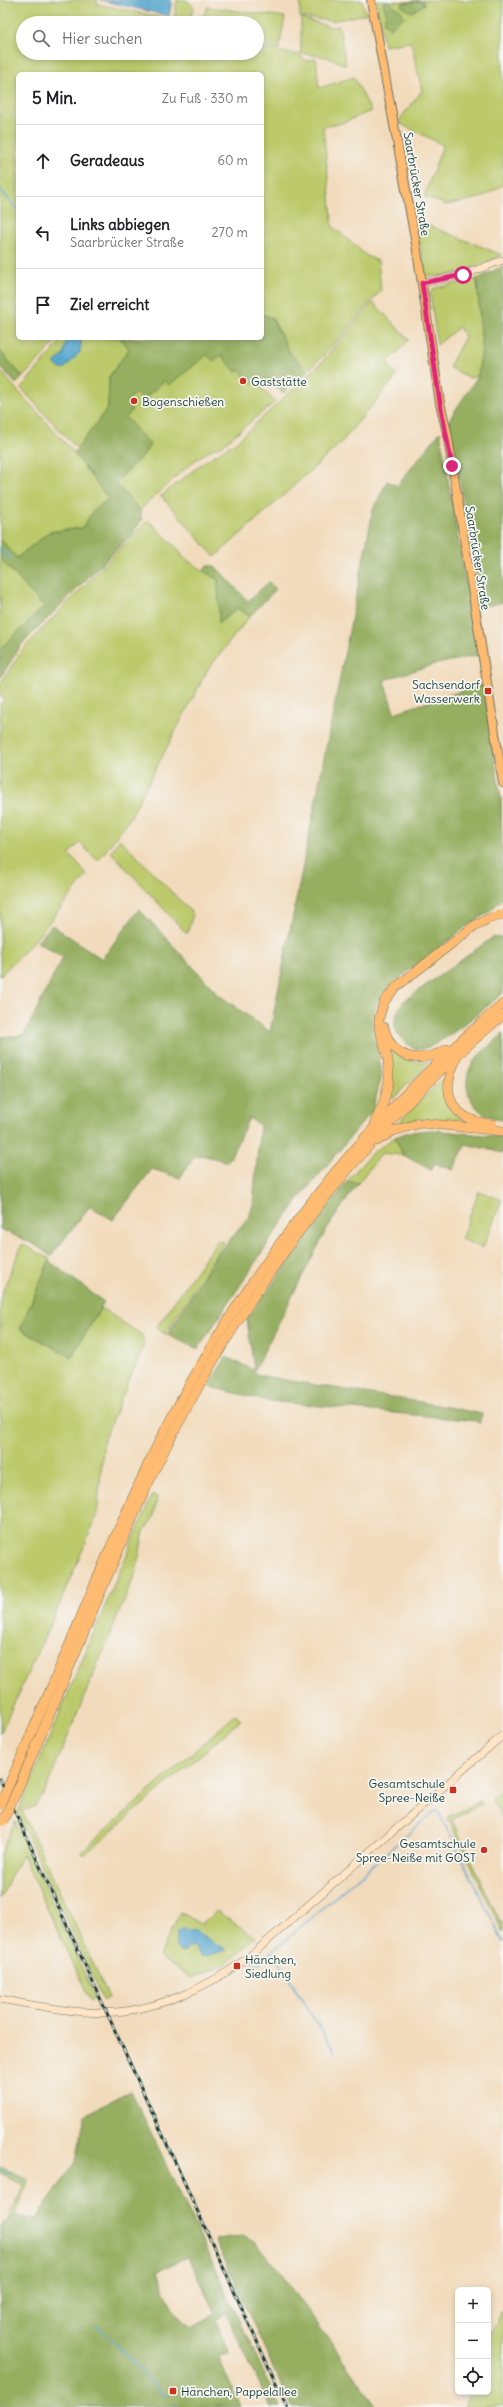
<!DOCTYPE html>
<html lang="de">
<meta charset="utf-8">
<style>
:root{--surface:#fff;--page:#f2f2f2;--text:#202124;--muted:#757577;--line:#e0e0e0}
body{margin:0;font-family:Delius,sans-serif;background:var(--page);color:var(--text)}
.controls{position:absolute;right:12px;bottom:12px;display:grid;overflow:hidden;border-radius:6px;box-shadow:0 2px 6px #0003}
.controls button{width:36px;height:36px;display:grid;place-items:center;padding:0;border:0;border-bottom:1px solid var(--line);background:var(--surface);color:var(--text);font:20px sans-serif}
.stop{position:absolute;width:12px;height:12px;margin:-9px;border:3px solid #db2777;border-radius:50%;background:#fff}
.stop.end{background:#db2777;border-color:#fff;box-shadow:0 1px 4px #0008}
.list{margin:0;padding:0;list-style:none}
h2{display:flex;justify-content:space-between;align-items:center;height:52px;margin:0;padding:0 16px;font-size:17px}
h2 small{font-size:13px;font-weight:400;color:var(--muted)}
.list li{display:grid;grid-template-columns:26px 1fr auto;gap:12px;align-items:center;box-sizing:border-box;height:72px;padding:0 16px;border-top:1px solid var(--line)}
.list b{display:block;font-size:15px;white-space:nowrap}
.list p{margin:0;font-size:13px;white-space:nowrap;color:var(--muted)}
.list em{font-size:13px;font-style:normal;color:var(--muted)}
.icon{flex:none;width:22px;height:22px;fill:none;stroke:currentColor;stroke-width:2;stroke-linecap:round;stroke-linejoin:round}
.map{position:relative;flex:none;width:503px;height:2407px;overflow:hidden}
.search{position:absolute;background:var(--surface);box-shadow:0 2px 6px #0003;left:16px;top:16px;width:248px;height:44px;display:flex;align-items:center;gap:10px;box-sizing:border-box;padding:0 14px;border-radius:22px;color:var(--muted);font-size:15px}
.panel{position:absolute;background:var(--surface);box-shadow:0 2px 6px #0003;left:16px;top:72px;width:248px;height:268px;border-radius:6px}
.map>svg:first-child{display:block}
</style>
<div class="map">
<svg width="503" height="2407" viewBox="0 0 503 2407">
<rect width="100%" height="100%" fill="#f6f6f2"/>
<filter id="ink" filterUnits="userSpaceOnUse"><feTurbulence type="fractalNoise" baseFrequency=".025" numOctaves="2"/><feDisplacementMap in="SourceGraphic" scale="8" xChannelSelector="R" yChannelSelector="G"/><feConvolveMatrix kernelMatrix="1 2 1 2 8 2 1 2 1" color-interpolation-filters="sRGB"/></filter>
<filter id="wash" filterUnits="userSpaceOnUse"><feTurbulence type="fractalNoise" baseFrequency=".012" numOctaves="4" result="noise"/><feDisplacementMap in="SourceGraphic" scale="16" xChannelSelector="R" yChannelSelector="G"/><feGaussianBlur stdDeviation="0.9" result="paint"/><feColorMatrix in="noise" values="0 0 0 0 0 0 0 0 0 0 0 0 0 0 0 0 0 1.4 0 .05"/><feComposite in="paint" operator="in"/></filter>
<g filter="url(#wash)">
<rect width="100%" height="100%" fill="#f2dbbc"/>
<g fill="#bcca6c" stroke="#6e8450">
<polygon points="0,0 98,0 97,4 174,20 177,0 187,0 194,7 188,23 23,23 23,53 257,53 257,48 301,55 304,60 308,61 316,58 319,88 354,77 371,111 342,123 323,127 333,227 367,256 378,261 381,290 334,344 308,371 290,353 272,318 262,314 262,74 18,74 18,338 59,338 23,377 0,351"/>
<polygon points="300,0 362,0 366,14 332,21 300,17"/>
<polygon points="376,0 408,2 420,0 403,3 416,4 423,2 421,0 503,0 503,185 480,198 446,205 424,196 443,145 401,124 400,119 422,91 411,42 384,46"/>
<polygon points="208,7 285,17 279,49 257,46 257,23 199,23"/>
<polygon points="301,18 331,27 339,26 346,65 327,57 301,53"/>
<path d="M 415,220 L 502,255 C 483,264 447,281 426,275 Z"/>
<polygon points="477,279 482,348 478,376 470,378 449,367 465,337 459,327 437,345 430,293 435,288"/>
<polygon points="373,302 409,340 387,363 397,376 339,445 215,557 161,496 204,462 236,442 318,366"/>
<polygon points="64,338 68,340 63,355 80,352 82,338 120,338 129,349 109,377 108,408 77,449 21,388"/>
<path d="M 206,346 C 232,358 255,380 275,402 L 221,446 C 201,449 157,495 140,510 L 115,483 L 145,453 L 117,407 L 134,389 Z"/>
<polygon points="0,371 74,453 109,499 95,509 82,528 49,532 17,558 0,539"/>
<polygon points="148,520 182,553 181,556 218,580 219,623 237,608 250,616 208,669 130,818 98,861 80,843 69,854 87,875 34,941 0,976 0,704 5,700 0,696 0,684 22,650"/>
<polygon points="0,558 44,607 0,649"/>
<polygon points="120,839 193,914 187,934 111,852"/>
<polygon points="389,1049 411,1061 430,1062 394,1098 390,1094"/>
<path d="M 446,1075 C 442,1094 450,1109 464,1123 L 417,1119 L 396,1125 Z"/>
<polygon points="395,1137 403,1155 382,1153 358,1183 347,1181 371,1154"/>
<polygon points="479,1191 502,1200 483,1248 461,1239"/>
<polygon points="217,1241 224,1242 165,1334 156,1328"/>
<polygon points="22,1244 50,1259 20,1329 71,1357 101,1308 142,1335 145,1343 104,1439 97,1516 59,1605 0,1734 0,1298"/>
<polygon points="152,1495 157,1497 154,1517 144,1531 136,1572 45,1791 35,1806 22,1811 109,1998 103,1999 17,1814"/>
<polygon points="235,1715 241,1720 84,1855 81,1852"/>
<polygon points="503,1788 503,1820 492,1799"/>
<polygon points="480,1801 482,1804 452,1820 501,1923 503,1922 503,1932 448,1819 449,1816 463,1810 464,1811"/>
<polygon points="15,1821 96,1999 90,2001 22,1854 0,1899 0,1856"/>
<polygon points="217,1911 255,1937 228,1963 192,1978 159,1957 180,1912 201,1924"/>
<polygon points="0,2167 29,2179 15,2216 7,2222 24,2185 0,2174"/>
<polygon points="501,2310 503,2311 503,2407 464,2407 470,2392 488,2392 488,2342"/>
</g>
<g fill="#95ae60" stroke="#5a764a" fill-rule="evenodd">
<polygon points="386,0 401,11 404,17 390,28 384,23 386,12 383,3"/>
<polygon points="420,1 425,4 412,12 401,6 403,3"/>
<polygon points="503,266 503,602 482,607 449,420 478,376 482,348 477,279"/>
<polygon points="262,314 272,318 290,353 308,371 283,393 269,381 262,388 257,381 253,385 239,370 236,372 221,355 213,361 207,355 169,385 164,381 143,400 136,393 126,402 132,410 126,418 150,444 145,453 115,483 140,510 142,520 129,537 21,645 0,678 0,649 44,607 0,558 0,539 17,558 49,532 82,528 95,509 109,500 74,453 108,408 109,377 129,349 120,338 262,338"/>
<polygon points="0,351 23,377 16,384 0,366"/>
<polygon points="440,432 478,655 432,665 384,680 394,713 483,684 501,800 503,898 489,912 467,926 393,983 378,1000 372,1021 381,1067 381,1079 372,1111 302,1195 278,1228 198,1349 167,1335 219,1252 249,1218 253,1205 260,1125 249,1118 228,1162 202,1155 194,1157 180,1178 152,1169 113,1220 90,1206 51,1256 32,1243 0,1229 0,1037 24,1035 63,957 37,942 52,925 102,959 139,909 219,995 270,1032 373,510 387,481 397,486"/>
<polygon points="207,566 215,566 248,601 269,582 276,589 250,616 237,608 219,623 218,580 204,571"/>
<path d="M 503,937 L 503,993 C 488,1005 437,1050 420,1049 C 409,1048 404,1042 398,1034 C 391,1023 397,1010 404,1001 L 492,938 Z"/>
<path d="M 503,1034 L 503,1120 C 476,1118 457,1090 472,1064 C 479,1053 494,1043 503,1034 Z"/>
<polygon points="432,1130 503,1137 503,1153 466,1144 453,1170 435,1163 431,1170 403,1155 395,1137 409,1132"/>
<path d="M 347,1181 L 358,1183 L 326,1230 L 254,1371 L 258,1375 C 332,1389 408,1398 482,1414 L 479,1424 L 477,1421 L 269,1401 L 210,1387 L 210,1384 L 226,1357 L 254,1370 L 247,1319 Z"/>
<polygon points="49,1261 104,1302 71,1357 20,1329"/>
<path d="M 131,2091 L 280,2407 L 270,2407 L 226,2313 L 216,2320 L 229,2354 L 218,2356 L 240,2407 L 0,2407 L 0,2226 L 15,2216 L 35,2219 L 76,2162 L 85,2115 ZM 188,2256 L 215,2314 L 192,2327 C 173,2318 165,2290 157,2272 Z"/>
<polygon points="243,2236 254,2242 279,2270 376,2406 380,2407 291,2407 215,2239"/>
</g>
<g fill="#53a4ce" stroke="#397081">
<polygon points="100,0 172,0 169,16"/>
<polygon points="67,338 81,338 80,352 65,368 60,369 54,363 63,355"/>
<path d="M 182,1929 L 195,1931 L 227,1950 L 201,1957 L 193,1946 L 187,1948 L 184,1953 C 172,1951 176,1940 178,1931 Z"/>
</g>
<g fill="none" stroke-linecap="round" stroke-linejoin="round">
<g stroke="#53a4ce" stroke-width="1.5">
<polyline points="0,189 18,211"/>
<polyline points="0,548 10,559"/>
<polyline points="272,1952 335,2052"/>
<polyline points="252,1963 259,1963 437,1809 503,1942"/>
<polyline points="0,2170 26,2181"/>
<polyline points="95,2326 109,2337 166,2397"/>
<polyline points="174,2404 176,2407"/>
</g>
</g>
</g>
<g filter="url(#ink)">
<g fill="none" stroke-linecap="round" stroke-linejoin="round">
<g stroke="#697464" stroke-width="8">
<g id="secondary">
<polyline points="422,283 463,275 503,260"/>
<path d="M 0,1999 C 28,2004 56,2010 84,2012 C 145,2018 211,1988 257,1950 L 503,1735"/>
</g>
</g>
<g stroke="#697464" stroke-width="10">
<polyline id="primary" points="371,0 416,244 440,403 447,432 503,783"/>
</g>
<g stroke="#697464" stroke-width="10">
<g id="highway">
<path d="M 384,1027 C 392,1061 421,1064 447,1049"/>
<path d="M 456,1060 C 439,1094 452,1121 492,1124"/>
<polyline points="375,1122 383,1105 389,1081 388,1059 379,1027 379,1018 384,1002 396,987 474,926 490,918 503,915"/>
<polyline points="377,1141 393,1131 421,1123 503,1131"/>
<path d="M 15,1771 C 42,1710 68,1649 93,1588 C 117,1533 140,1477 168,1424 C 252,1264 364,1120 503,1004"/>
<path d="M 21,1782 C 48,1718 75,1655 101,1591 C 125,1536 148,1480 176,1428 C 259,1271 366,1129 503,1015"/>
</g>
</g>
<use href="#secondary" stroke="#ffe4c6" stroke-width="7"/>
<use href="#primary" stroke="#ffbb71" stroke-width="8"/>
<use href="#highway" stroke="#ffbb71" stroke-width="9"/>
<g stroke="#1f3d34" stroke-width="3">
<polyline id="rail" points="0,1779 287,2407"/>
</g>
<use href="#rail" stroke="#f6f6f2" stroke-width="1.5" stroke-dasharray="4.5" stroke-linecap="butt"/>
<g stroke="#697464" stroke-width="10" stroke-linecap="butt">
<g id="highway-bridge">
<polyline points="0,1805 15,1771"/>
<polyline points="3,1821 21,1782"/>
</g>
</g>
<use href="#highway-bridge" stroke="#ffbb71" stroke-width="9"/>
</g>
</g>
<g fill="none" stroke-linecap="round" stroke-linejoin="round" filter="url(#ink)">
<polyline stroke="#db2777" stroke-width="5" points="452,466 440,403 422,283 463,275"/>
</g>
<g fill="#c8321e" stroke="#f6f6f2" stroke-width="1.5">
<circle cx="243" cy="381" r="4"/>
<circle cx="134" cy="401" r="4"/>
<rect x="484" y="687" width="8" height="8" rx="2"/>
<rect x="449" y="1786" width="8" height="8" rx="2"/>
<circle cx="484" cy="1850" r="4"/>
<rect x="233" y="1962" width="8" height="8" rx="2"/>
<rect x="169" y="2387" width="8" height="8" rx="2"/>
</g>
<g text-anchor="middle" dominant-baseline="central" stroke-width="3.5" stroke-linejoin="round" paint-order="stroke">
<g font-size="12" fill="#1f3d34" stroke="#f6f6f2">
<text transform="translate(417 184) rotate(80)">Saarbrücker Straße</text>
<text transform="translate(478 558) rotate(81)">Saarbrücker Straße</text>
</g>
<g font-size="12" fill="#1f3d34" stroke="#f6f6f2" text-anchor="start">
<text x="251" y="381">Gaststätte</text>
<text x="142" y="401">Bogenschießen</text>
<text x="480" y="684" text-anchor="end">Sachsendorf<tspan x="480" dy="14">Wasserwerk</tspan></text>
<text x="445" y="1783" text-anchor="end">Gesamtschule<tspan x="445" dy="14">Spree-Neiße</tspan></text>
<text x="476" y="1843" text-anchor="end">Gesamtschule<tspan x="476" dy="14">Spree-Neiße mit GOST</tspan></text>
<text x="245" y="1959">Hänchen,<tspan x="245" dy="14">Siedlung</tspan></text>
<text x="181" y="2391">Hänchen, Pappelallee</text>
</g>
</g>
</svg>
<div class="controls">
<button>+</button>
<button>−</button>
<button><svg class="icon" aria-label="locate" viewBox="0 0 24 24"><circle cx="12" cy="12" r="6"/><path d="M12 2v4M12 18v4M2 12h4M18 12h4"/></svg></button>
</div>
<div class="stop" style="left:463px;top:275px"></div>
<div class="stop end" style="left:452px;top:466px"></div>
<div class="search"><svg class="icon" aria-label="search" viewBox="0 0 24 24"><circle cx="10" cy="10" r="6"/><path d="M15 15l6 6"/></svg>Hier suchen</div>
<section class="panel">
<h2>5 Min.<small>Zu Fuß · 330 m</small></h2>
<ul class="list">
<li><svg class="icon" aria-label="ahead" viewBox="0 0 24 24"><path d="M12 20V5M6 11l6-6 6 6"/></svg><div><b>Geradeaus</b></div><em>60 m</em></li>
<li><svg class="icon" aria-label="left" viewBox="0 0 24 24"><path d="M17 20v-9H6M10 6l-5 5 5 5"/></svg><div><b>Links abbiegen</b><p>Saarbrücker Straße</p></div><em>270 m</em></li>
<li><svg class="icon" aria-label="arrive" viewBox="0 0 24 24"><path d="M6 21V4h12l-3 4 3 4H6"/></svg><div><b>Ziel erreicht</b></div></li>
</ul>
</section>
</div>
